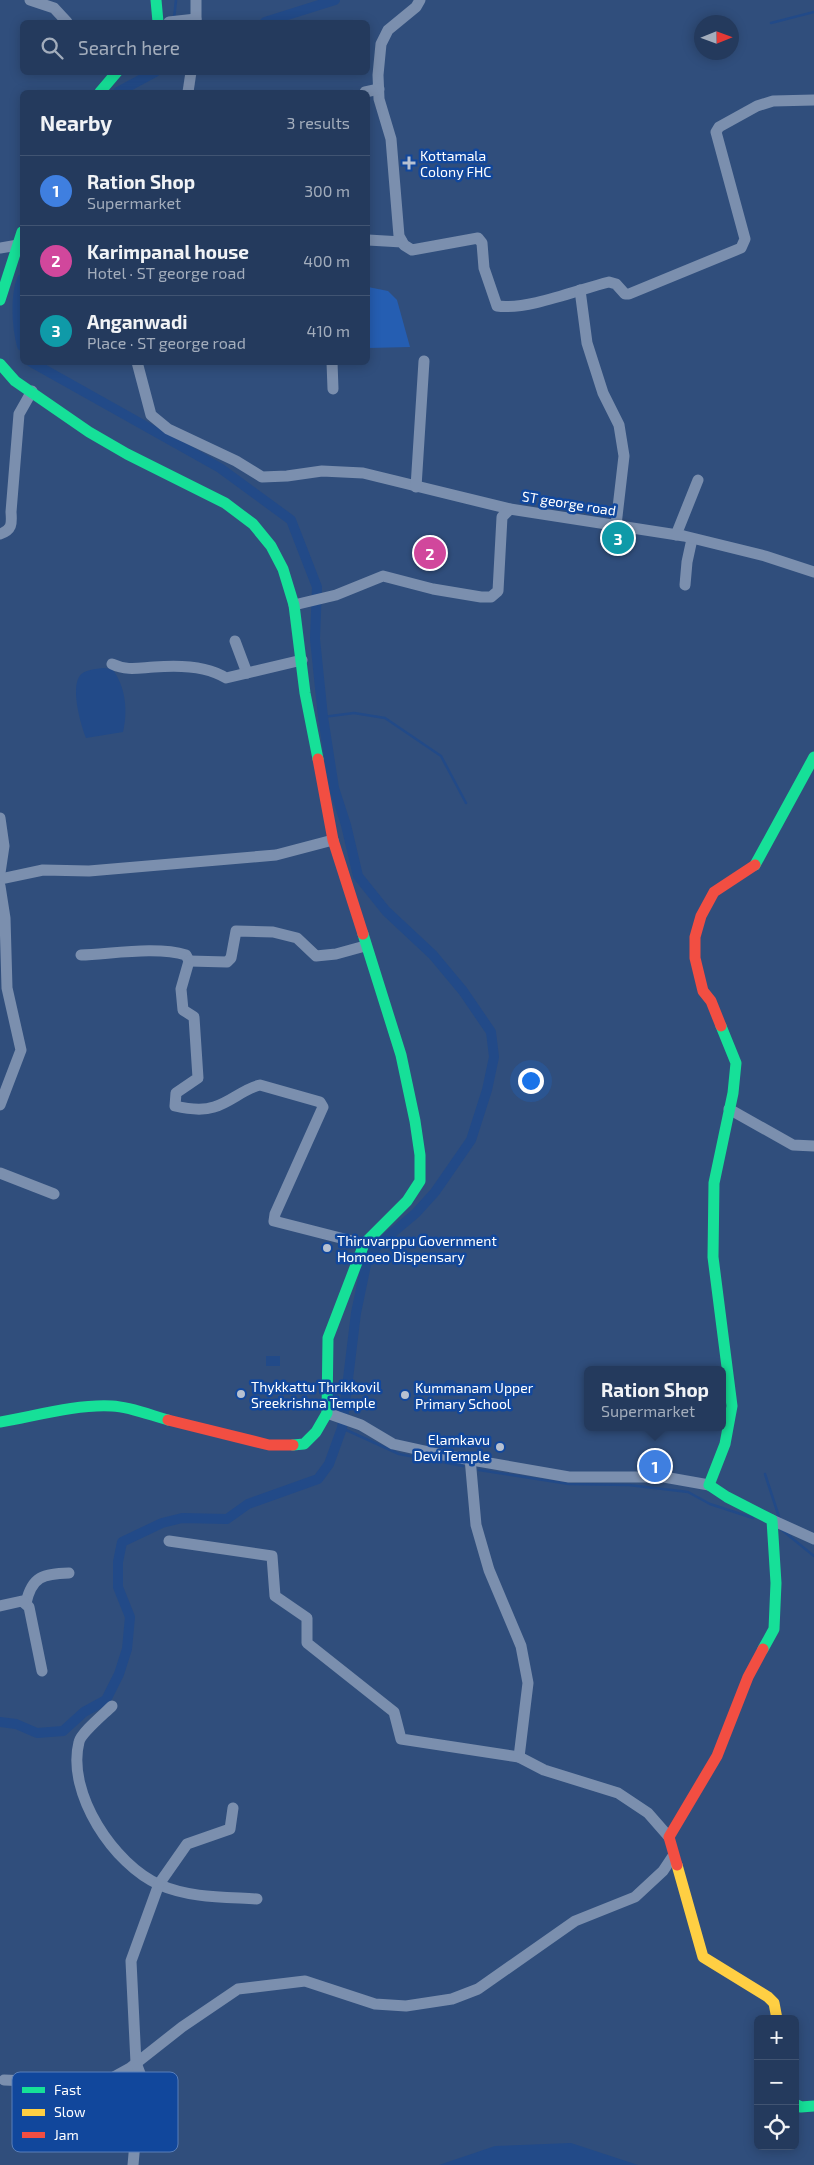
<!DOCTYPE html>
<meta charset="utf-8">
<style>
:root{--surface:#243a5d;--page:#304566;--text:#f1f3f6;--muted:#a3adbc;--line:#415472;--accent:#e797bd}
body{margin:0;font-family:"Exo 2",sans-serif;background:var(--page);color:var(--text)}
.controls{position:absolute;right:15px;bottom:15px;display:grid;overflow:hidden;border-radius:8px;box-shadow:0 2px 12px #0003}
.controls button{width:45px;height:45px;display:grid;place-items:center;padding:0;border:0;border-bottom:1px solid var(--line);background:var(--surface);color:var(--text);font:25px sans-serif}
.compass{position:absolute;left:694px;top:15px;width:45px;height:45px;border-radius:50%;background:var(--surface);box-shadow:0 2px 12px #0003;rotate:89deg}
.you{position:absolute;left:530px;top:1080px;width:18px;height:18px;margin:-12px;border:4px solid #fff;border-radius:50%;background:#1a73e8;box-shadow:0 0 0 8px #1a73e833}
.badge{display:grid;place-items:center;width:32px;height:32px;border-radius:50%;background:var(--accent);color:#fff;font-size:16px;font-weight:700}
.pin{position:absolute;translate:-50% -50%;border:2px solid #fff;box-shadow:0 1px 5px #0006}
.popup{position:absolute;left:584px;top:1366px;width:142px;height:65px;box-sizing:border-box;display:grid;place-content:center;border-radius:8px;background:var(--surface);filter:drop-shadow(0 1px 4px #0005);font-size:16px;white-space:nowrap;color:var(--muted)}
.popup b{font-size:19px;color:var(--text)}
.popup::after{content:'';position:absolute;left:50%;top:100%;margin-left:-10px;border:10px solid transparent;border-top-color:var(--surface)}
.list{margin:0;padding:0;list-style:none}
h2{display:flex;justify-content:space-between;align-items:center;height:65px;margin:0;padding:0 20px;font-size:21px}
h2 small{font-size:16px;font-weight:400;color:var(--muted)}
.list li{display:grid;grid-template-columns:32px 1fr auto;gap:15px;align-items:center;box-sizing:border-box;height:70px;padding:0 20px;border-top:1px solid var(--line)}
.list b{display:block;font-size:19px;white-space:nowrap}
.list p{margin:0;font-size:16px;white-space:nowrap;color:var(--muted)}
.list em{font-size:16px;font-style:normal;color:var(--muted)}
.icon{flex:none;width:28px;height:28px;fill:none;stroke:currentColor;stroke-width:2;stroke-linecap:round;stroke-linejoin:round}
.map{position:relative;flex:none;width:814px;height:2165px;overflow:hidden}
.search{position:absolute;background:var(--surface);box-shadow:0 2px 12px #0003;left:20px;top:20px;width:350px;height:55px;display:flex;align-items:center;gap:12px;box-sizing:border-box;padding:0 18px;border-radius:8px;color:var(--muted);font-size:19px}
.panel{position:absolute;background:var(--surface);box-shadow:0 2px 12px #0003;left:20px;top:90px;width:350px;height:275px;border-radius:8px}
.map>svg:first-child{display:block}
</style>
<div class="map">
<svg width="814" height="2165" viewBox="0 0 814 2165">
<rect width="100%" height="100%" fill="#304e7c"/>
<polygon fill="#255eb2" points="368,287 388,291 397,300 410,347 368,348"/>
<g fill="#224a88">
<path d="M 104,668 L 112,669 C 126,686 128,712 123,732 L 86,738 C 81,725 71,691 79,677 C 84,669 96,669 104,668 Z"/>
<rect x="266" y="1356" width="14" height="10"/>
<polygon points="447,1380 453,1380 462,1387 453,1394 445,1395 440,1388"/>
<polygon points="571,2143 638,2165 439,2165 495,2146"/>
</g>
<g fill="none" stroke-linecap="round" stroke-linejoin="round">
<g stroke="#224a88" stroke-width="2.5">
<polyline points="174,19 176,0"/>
<polyline points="771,23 814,12"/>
<polyline points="323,717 354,713 385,718 441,756 466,803"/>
<polyline points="342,1428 399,1454 463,1466"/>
<polyline points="479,1470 569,1484 629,1485 688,1492 710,1504 753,1518"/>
<polyline points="765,1474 780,1520"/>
<polyline points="782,1530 814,1556"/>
</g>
<g stroke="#224a88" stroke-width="10">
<polyline points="265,22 335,0"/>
<polyline points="118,92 155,72"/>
<path d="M 22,279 C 15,297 17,327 22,346"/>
<polyline points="0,1722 16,1724 37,1733 63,1731 84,1712 106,1700 119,1674 127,1649 130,1617 118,1587 118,1562 122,1542 162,1523 182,1518 227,1519 248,1504 318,1479 329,1464 342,1428 356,1313 367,1260 378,1245 416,1213 435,1192 471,1140 487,1090 494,1057 491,1032 463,991 433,955 386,911 358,876 346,825 334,788 323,717 315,639 317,587 291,520 220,468 31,362"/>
</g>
<g stroke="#7b8fae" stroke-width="11">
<polyline points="30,0 54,8 67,22"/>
<path d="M 420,0 L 416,7 L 388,30 L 381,44 L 378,75 L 379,99 L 391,139 L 399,236 L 404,245 L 412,250 L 478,238 L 482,243 L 484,268 L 497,306 C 528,310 577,290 609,282 L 616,284 L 625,294 L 629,294 L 741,248 L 745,239 L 716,132 L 719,127 L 757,106 L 773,101 L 814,100"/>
<polyline points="169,22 196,19"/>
<polyline points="196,22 196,0"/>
<polyline points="188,92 191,72"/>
<polyline points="365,92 379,89"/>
<polyline points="368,240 402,242"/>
<polyline points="0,248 18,245"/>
<polyline points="580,290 587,343 603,393 619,425 624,456 616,525"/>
<polyline points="137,362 151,415 168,429 236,461 262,477 287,476 322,471 363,473 510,509"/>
<polyline points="332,362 333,389"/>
<polyline points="416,487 424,361"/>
<path d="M 0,534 C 12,530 12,524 11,512 L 19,414 L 32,391"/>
<polyline points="676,535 698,480"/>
<polyline points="685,585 687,562 692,539"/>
<polyline points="294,605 336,595 383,576 433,589 481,597 491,597 498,591 502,517 510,509 684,536 765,556 814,572"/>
<polyline points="235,641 247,673"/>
<path d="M 112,664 C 127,671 138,668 154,667 C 178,665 206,665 226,678 L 302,660"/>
<polyline points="0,818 4,846 0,873"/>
<polyline points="0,879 43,870 89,871 276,855 333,840"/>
<polyline points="0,886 5,918 7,988 21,1050 0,1105"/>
<path d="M 81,955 C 111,954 157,946 186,955 L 189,961 L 181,989 L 183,1010 L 194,1017 L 198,1078 L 176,1093 L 175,1106 C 188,1109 202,1111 214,1107 C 231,1102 243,1089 260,1085 L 320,1102 L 323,1107 L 275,1214 L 274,1221 L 364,1244"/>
<polyline points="189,961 227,962 231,958 236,931 273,932 297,938 316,956 336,954 365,946"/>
<polyline points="729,1109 793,1145 814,1146"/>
<polyline points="0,1173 54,1194"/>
<polyline points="327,1413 361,1425 393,1444 443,1455 569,1477 664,1477 709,1485"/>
<polyline points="470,1458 476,1525 489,1570 521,1646 528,1683 519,1757 544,1770 618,1793 648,1813 669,1837"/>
<polyline points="772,1520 814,1539"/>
<polyline points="169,1541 272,1556 275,1596 307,1618 307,1643 394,1712 401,1739 519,1757"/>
<path d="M 26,1603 C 32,1576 43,1574 69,1573"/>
<polyline points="0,1606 22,1601 29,1607 42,1671"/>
<path d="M 112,1706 C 104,1714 81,1733 79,1742 C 66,1793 114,1865 160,1885 C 190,1898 225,1897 257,1899"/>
<polyline points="4,2080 101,2084 130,2068 182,2027 238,1989 305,1981 375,2004 406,2006 452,1999 478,1989 575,1921 635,1897 663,1871 673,1856"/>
<polyline points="133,2165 141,2076 136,2063 131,1961 159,1884 187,1844 230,1829 233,1808"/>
</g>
<g stroke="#16e098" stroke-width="11">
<polyline points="156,0 158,22"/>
<polyline points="100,92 117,72"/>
<polyline points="0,300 22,232"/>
<polyline points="0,364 15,381 89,432 127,454 225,503 253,524 271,546 283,569 294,605 305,693 318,759"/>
<polyline points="755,865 814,757"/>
<polyline points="721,1026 736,1063 733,1093 714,1183 713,1257 732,1406 725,1444 709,1485 727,1497 772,1520 776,1583 774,1629 763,1649"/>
<path d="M 0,1422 C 35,1416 76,1404 112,1406 C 131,1407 150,1415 168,1420"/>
<polyline points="293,1445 304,1444 316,1432 327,1413 328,1338 364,1244 407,1201 420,1181 420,1155 415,1121 401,1055 363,934"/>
<polyline points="795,2104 801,2107 814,2106"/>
</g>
<polyline stroke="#ffcf43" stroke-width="11" points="677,1865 703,1957 768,1997 774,2003 777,2019"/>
<g stroke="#f24e42" stroke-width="11">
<polyline points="318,759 333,840 363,934"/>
<polyline points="721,1026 711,1001 703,991 695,958 695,937 701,916 714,892 755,865"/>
<polyline points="168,1420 269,1445 293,1445"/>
<polyline points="677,1865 669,1837 717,1756 748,1677 763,1649"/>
</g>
</g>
<g fill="#b7c1d1" stroke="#11479c" stroke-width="2">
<path d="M406.5 155.5h5v5h5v5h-5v5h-5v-5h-5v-5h5z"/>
<circle cx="327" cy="1248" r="5"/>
<circle cx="241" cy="1394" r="5"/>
<circle cx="405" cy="1395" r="5"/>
<circle cx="500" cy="1447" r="5"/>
</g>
<g text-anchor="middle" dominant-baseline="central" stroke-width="5" stroke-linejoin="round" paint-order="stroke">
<g font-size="14" fill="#fff" stroke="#11479c" text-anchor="start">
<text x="420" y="155">Kottamala<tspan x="420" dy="16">Colony FHC</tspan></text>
<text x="337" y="1240">Thiruvarppu Government<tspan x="337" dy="16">Homoeo Dispensary</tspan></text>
<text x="251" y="1386">Thykkattu Thrikkovil<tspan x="251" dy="16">Sreekrishna Temple</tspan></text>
<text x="415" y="1387">Kummanam Upper<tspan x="415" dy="16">Primary School</tspan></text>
<text x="490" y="1439" text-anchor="end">Elamkavu<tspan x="490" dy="16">Devi Temple</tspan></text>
</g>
<g font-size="14" fill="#fff" stroke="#11479c">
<text transform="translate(569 503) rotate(9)">ST george road</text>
</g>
</g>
<rect x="12" y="2072" width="166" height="80" rx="8" fill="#11479c" stroke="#587eba" stroke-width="1"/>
<rect x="22" y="2087" width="23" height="6" fill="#16e098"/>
<rect x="22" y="2109" width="23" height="7" fill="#ffcf43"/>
<rect x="22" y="2132" width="23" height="6" fill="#f24e42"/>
<g font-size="14" fill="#fff">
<text x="54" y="2095">Fast</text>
<text x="54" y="2117">Slow</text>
<text x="54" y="2140">Jam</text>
</g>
</svg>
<div class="controls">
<button>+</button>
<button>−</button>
<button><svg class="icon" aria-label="locate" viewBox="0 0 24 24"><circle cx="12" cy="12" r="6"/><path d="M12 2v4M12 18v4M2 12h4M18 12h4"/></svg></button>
</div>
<svg class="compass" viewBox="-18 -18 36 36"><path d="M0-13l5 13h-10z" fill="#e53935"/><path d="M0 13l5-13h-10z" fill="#a3adbc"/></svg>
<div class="you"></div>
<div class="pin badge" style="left:655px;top:1466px;background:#3f7fe0">1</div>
<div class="popup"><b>Ration Shop</b>Supermarket</div>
<div class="pin badge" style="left:430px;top:553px;background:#d1479c">2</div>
<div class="pin badge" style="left:618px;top:538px;background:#0f9aa8">3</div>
<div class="search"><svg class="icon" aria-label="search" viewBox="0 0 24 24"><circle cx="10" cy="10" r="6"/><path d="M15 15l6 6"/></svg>Search here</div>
<section class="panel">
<h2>Nearby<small>3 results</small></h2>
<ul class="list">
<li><span class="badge" style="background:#3f7fe0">1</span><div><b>Ration Shop</b><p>Supermarket</p></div><em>300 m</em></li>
<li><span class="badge" style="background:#d1479c">2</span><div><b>Karimpanal house</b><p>Hotel · ST george road</p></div><em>400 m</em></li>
<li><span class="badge" style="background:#0f9aa8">3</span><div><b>Anganwadi</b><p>Place · ST george road</p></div><em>410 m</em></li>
</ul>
</section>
</div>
